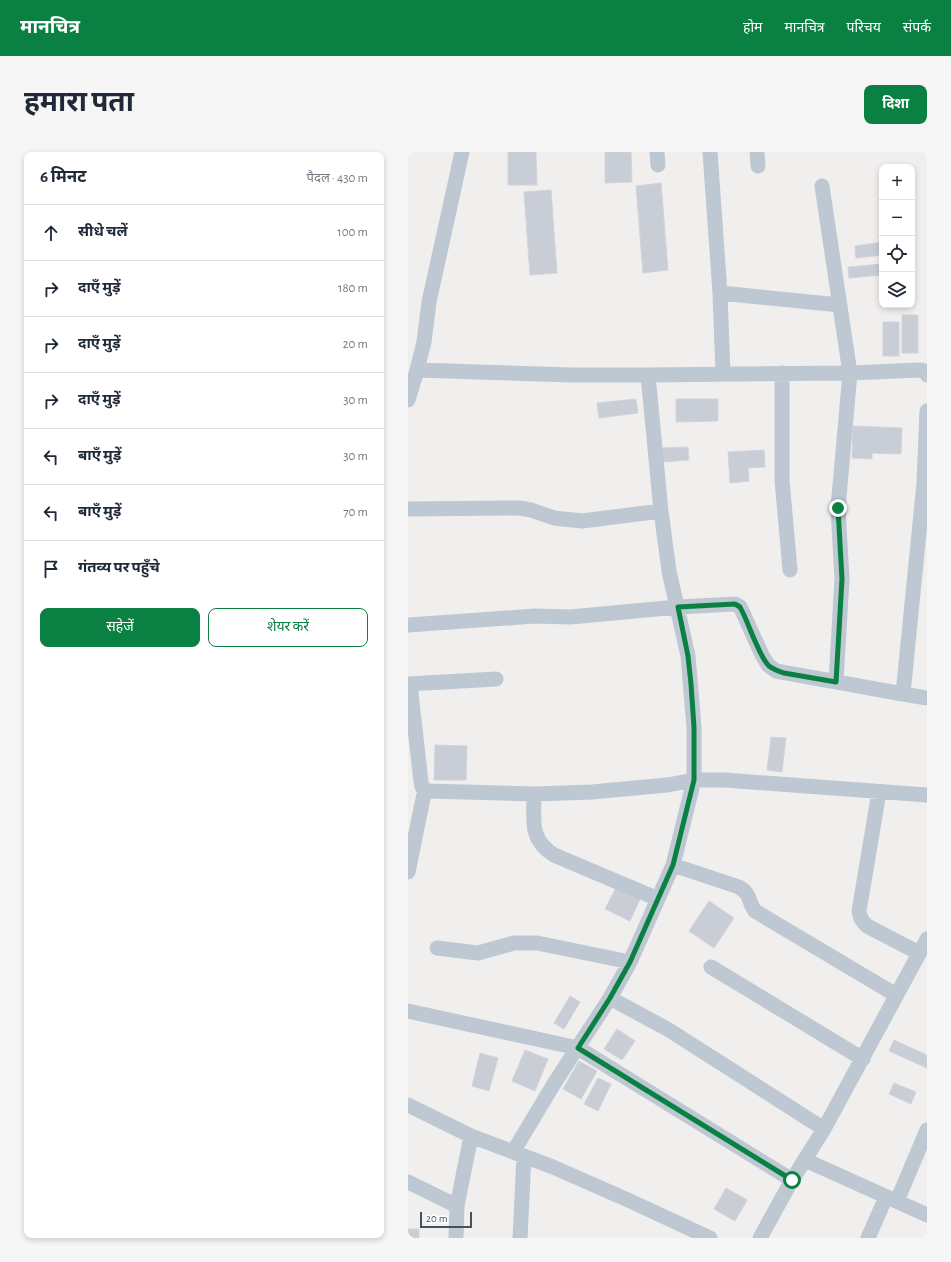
<!DOCTYPE html>
<html lang="hi">
<meta charset="utf-8">
<style>
body{margin:0;font-family:"Alegreya Sans","Noto Sans Devanagari",sans-serif;background:#f6f6f7;color:#1f2937}
.controls{position:absolute;right:12px;top:12px;display:grid;overflow:hidden;border-radius:8px;box-shadow:0 2px 6px #0003}
.controls button{width:36px;height:36px;display:grid;place-items:center;padding:0;border:0;border-bottom:1px solid #e0e1e3;background:#fff;color:#1f2937;font:20px sans-serif}
.scale{position:absolute;left:12px;bottom:10px;width:52px;box-sizing:border-box;padding-left:4px;border:2px solid #44515e;border-top:0;font-size:11px;line-height:14px;white-space:nowrap;color:#44515e;-webkit-text-stroke:3px #fff;paint-order:stroke}
.stop{position:absolute;width:12px;height:12px;margin:-9px;border:3px solid #0b8043;border-radius:50%;background:#fff}
.stop.end{background:#0b8043;border-color:#fff;box-shadow:0 1px 4px #0008}
.list{margin:0;padding:0;list-style:none}
h2{display:flex;justify-content:space-between;align-items:center;height:52px;margin:0;padding:0 16px;font-size:17px}
h2 small{font-size:13px;font-weight:400;color:#747a83}
.list li{display:grid;grid-template-columns:26px 1fr auto;gap:12px;align-items:center;box-sizing:border-box;height:56px;padding:0 16px;border-top:1px solid #e0e1e3}
.list b{display:block;font-size:15px;white-space:nowrap}
.list em{font-size:13px;font-style:normal;color:#747a83}
.actions{display:flex;gap:8px;padding:12px 16px}
.actions a{flex:1;padding:9px 0;border:1px solid #0b8043;border-radius:8px;text-align:center;font-size:14px;color:#0b8043}
.actions .main{background:#0b8043;color:#fff}
.icon{flex:none;width:22px;height:22px;fill:none;stroke:currentColor;stroke-width:2;stroke-linecap:round;stroke-linejoin:round}
.map{position:relative;flex:none;width:519px;height:1086px;overflow:hidden;border-radius:8px}
header{display:flex;align-items:center;gap:24px;box-sizing:border-box;height:56px;padding:0 20px;background:#0b8043;color:#fff}
header strong{font-size:19px}
nav{display:flex;gap:22px;margin-inline-start:auto;font-size:14px}
.intro{display:flex;align-items:center;justify-content:space-between;box-sizing:border-box;height:96px;padding:0 24px}
h1{margin:0;font-size:28px}
.button{padding:10px 18px;border-radius:8px;background:#0b8043;color:#fff;font-size:14px;font-weight:700}
main{display:flex;gap:24px;padding:0 24px}
aside{flex:1;background:#fff;border-radius:8px;box-shadow:0 2px 6px #0003}
.map>svg:first-child{display:block}
</style>
<header>
<strong>मानचित्र</strong>
<nav><a>होम</a><a>मानचित्र</a><a>परिचय</a><a>संपर्क</a></nav>
</header>
<div class="intro"><h1>हमारा पता</h1><a class="button">दिशा</a></div>
<main>
<aside>
<h2>6 मिनट<small>पैदल · 430 m</small></h2>
<ul class="list">
<li><svg class="icon" aria-label="ahead" viewBox="0 0 24 24"><path d="M12 20V5M6 11l6-6 6 6"/></svg><div><b>सीधे चलें</b></div><em>100 m</em></li>
<li><svg class="icon" aria-label="right" viewBox="0 0 24 24"><path d="M7 20v-9h11M14 6l5 5-5 5"/></svg><div><b>दाएँ मुड़ें</b></div><em>180 m</em></li>
<li><svg class="icon" aria-label="right" viewBox="0 0 24 24"><path d="M7 20v-9h11M14 6l5 5-5 5"/></svg><div><b>दाएँ मुड़ें</b></div><em>20 m</em></li>
<li><svg class="icon" aria-label="right" viewBox="0 0 24 24"><path d="M7 20v-9h11M14 6l5 5-5 5"/></svg><div><b>दाएँ मुड़ें</b></div><em>30 m</em></li>
<li><svg class="icon" aria-label="left" viewBox="0 0 24 24"><path d="M17 20v-9H6M10 6l-5 5 5 5"/></svg><div><b>बाएँ मुड़ें</b></div><em>30 m</em></li>
<li><svg class="icon" aria-label="left" viewBox="0 0 24 24"><path d="M17 20v-9H6M10 6l-5 5 5 5"/></svg><div><b>बाएँ मुड़ें</b></div><em>70 m</em></li>
<li><svg class="icon" aria-label="arrive" viewBox="0 0 24 24"><path d="M6 21V4h12l-3 4 3 4H6"/></svg><div><b>गंतव्य पर पहुँचे</b></div></li>
</ul>
<div class="actions"><a class="main">सहेजें</a><a>शेयर करें</a></div>
</aside>
<div class="map">
<svg width="519" height="1086" viewBox="0 0 519 1086">
<rect width="100%" height="100%" fill="#f1eeee"/>
<path fill="#c9cdd5" stroke="#d1d4db" d="M100,0H128L129,33H100Z
M197,0H223L224,30L197,31Z
M253,31L260,118L235,121L228,34Z
M143,38L149,121L122,123L116,40Z
M474,90V103L448,106L447,94Z
M474,112V123L441,126L440,115Z
M494,163H510V201H494Z
M475,170H491V204H475Z
M228,247L230,261L191,266L189,251Z
M268,247H310V269L268,270Z
M445,274L494,276L493,302L464,301V307L444,306Z
M280,295L281,308L255,310L254,296Z
M356,298L357,315L340,316L341,329L322,331L320,300Z
M363,585L378,586L374,620L359,618Z
M27,593L59,594L58,628H26Z
M209,734L233,745L222,769L197,757Z
M301,749L326,766L306,796L281,779Z
M162,844L172,850L156,877L146,871Z
M209,877L227,889L214,908L196,897Z
M486,888L519,903V916L481,899Z
M117,898L140,907L127,939L104,929Z
M72,901L90,906L81,939L64,934Z
M171,909L189,919L173,947L155,937Z
M190,926L203,932L190,959L176,952Z
M486,931L508,940L503,952L481,942Z
M318,1036L339,1048L327,1069L306,1057Z
M0,1077H11V1086H0Z"/>
<g fill="none" stroke-linecap="round" stroke-linejoin="round">
<path stroke="#bdc8d2" stroke-width="15" d="M249,0L250,13
M302,0L312,141L432,153
M349,0L350,14
M414,34L442,221L430,356L434,427L428,530
M312,141L315,221
M9,218L163,223H240
M374,221V328L382,418
M0,248L9,218L16,190L21,150L54,0
M519,259L516,331L495,542L519,546
M0,357L111,356L123,358L146,366L174,369L253,359
M0,473L127,464L162,465L270,455L327,452L332,455L335,461L354,503L360,513L368,519L495,542
M0,532L88,527
M2,532L13,630L14,635L20,639L126,642L184,640L259,633L286,628H317L519,643
M471,640L451,759C452,766 454,769 459,774L511,801
M126,642C126,669 121,687 146,703L250,747
M265,713L331,735C344,743 339,748 347,759L488,843
M0,720L17,637
M29,796L70,801L106,791H129L222,810
M303,815L455,907
M202,846L261,878L416,977
M0,859L170,896L384,1028
M0,953L63,984L145,1015L220,1048L302,1086
M105,1000L147,930L202,846L222,810L265,713L286,628V575L280,504L261,419L253,359L240,223L442,221L512,218L517,219L519,223
M397,1008L519,1063
M0,1030L49,1054
M489,1049L519,978
M48,1086L49,1054L63,984
M112,1086L116,1004
M352,1086L384,1028L416,977L519,787
M460,1086L478,1045"/>
</g>
<g fill="none" stroke-linecap="round" stroke-linejoin="round">
<path stroke="#0b8043" stroke-width="5" d="M384,1028L170,896L202,846L222,810L265,713L286,628V575L283,532L280,504L270,455L327,452L332,455L335,461C341,473 352,506 361,514C366,518 370,519 376,521L428,530L434,427L430,356"/>
</g>
</svg>
<div class="controls">
<button>+</button>
<button>−</button>
<button><svg class="icon" aria-label="locate" viewBox="0 0 24 24"><circle cx="12" cy="12" r="6"/><path d="M12 2v4M12 18v4M2 12h4M18 12h4"/></svg></button>
<button><svg class="icon" aria-label="layers" viewBox="0 0 24 24"><path d="M12 4l9 5-9 5-9-5zM3 14l9 5 9-5"/></svg></button>
</div>
<div class="scale">20 m</div>
<div class="stop" style="left:384px;top:1028px"></div>
<div class="stop end" style="left:430px;top:356px"></div>
</div>
</main>
